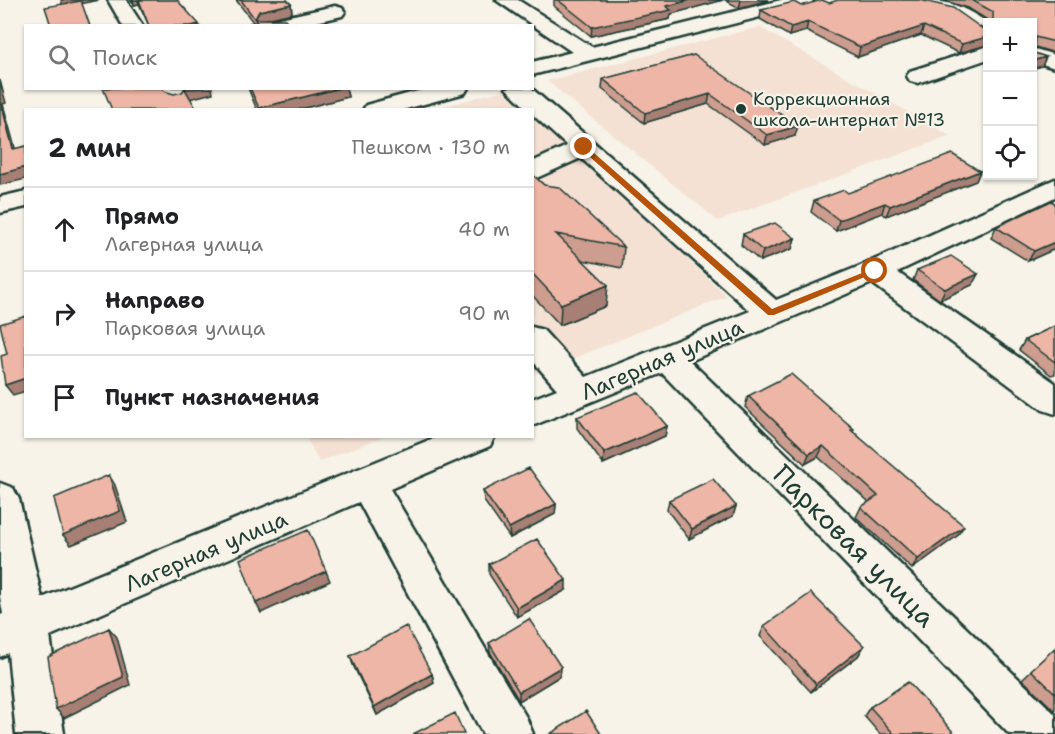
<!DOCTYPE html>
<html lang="ru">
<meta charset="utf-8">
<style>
body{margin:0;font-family:"Shantell Sans",sans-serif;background:#f2f2f2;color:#202124}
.controls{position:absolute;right:18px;top:18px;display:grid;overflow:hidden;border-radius:0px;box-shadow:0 2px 4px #0004}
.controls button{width:54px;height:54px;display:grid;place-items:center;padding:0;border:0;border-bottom:2px solid #e0e0e0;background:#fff;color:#202124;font:30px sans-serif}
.stop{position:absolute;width:18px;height:18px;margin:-14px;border:4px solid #b45309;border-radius:50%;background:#fff}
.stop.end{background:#b45309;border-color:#fff;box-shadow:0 2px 6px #0008}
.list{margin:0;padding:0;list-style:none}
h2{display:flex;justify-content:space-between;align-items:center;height:78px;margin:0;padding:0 24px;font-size:26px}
h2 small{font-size:20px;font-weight:400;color:#757577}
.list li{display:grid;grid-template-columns:39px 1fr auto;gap:18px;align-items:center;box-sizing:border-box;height:84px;padding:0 24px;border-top:2px solid #e0e0e0}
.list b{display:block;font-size:22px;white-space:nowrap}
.list p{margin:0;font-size:20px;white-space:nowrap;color:#757577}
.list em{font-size:20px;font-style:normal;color:#757577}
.icon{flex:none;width:33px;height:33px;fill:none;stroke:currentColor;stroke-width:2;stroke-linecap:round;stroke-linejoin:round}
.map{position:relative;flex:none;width:1055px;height:734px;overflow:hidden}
.search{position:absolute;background:#fff;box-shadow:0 2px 4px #0004;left:24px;top:24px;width:510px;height:66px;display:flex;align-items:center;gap:15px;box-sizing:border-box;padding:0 21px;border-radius:0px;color:#757577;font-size:22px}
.panel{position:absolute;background:#fff;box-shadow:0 2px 4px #0004;left:24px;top:108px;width:510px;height:330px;border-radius:0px}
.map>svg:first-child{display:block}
</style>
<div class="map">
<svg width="1055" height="734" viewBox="0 0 1055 734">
<rect width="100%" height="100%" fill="#f7f3e8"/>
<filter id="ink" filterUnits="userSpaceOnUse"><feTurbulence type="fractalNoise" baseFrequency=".0167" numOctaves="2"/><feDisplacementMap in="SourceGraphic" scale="12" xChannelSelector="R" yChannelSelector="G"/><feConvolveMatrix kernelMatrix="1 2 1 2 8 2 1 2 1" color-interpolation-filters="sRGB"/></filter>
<g filter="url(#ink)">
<path fill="#f4e1d4" d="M759,27L950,136L718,221L547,81Z
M507,89L528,109L431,110Z
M532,114L574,152L727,296L533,375Z
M306,437H382L319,462Z"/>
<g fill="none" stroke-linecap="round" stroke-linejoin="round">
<defs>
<path id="minor" d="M108,0H126L143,26H123Z
M496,0H518L592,47L781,0H813L811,4L532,75V62L572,52Z
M905,0C942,0 956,1 988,23V38L981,36L951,15L907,4Z
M335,6L342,8L345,12L342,16L299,26H259L262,22Z
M988,46V59L918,83L910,81L907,76L910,71Z
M1032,48L1055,55V68L1032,61Z
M162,88H184L188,95L185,100L177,102L169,100Z
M429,88H468L465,93L402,110H363L366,105Z
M506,88H531L776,300L865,264L1055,179V197L897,272L1055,383V414L1043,410L872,283L690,361L1055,714V734H1009L662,373L532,426V399L557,389L532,360V327L543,330L586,377L750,311L581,158L532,180V162L567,146L532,114V110H528Z
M26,191V207L0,213V197Z
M439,436H495L490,446L390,489L526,717L533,734H483L359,502L50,636L64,734H16L8,653L0,657V615L3,614L0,597V483L13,488L19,499L42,598Z"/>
</defs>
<use href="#minor" stroke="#1f3d34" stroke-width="5"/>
<use href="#minor" fill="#f7f3e8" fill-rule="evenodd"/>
</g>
<path fill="#cd9d8f" stroke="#1f3d34" stroke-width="1.5" d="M130,0H177L200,26H149L139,4L134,5Z
M236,0H287L291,4L292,13L266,19L291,26H250L249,23L253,22Z
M554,0H723L671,14L670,19L591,36L554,6Z
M725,0H769L739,8Z
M942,0H1055V53L1035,47L1034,53L1046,57L1042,66L1032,69V22H989V21L968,8Z
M829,3L983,29L959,53L921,35L858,57L806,31L789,36L760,19L761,10Z
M694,55L795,136L765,145L708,104L644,123L602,89L603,79Z
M248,88H346L348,97L297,110H257Z
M980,171L976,181L886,216L882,213L836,231L811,212L814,201L848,193Z
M532,174L544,185L624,247L622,268L583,260L606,306L560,325L532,295Z
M1055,203V249L1028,261L991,238L996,227Z
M743,234L795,238L792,249L760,261L741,245Z
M917,270L978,274L972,285L940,300L913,280Z
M1055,326V374L1051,375L1019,350L1025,340Z
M748,396L853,431L957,536L912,569L856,517L861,507L869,502L818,457L805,464L745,407Z
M577,417L667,426L665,436L603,464L577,428Z
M483,491L556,504L555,514L510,538L484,501Z
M669,500L736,506L733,516L689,539L667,510Z
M489,564L566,590L517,617L489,574Z
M764,626L864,646L858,656L811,692L760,636Z
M489,643L561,667L560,676L519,701L490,652Z
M1055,648V711L1022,679Z
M350,656L432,674L434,683L377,715L353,665Z
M870,707L955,734H880L864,716Z"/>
<path fill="#a77f74" stroke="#1f3d34" stroke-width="1.5" d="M61,0H100L63,7Z
M133,0H138L139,4L134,5Z
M690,0H723L671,14L670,19L591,36L592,27Z
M741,0H769L739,8Z
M291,4L292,13L262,20L257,22L255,19L259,11Z
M808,22L806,31L789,36L791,27Z
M924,26L921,35L858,57L860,47Z
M987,37V45L959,53L962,44Z
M1046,57L1042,66L1032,69V61Z
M0,80L6,103L3,104L18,159L13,149L0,99Z
M212,88L213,93L189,99L185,89Z
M340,88H346L348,97L297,110H259V108Z
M710,94L708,104L644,123L645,113Z
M798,126L795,136L765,145L767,135Z
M26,167V179L0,185V174Z
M980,171L976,181L886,216L890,206Z
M885,203L882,213L836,231L839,220Z
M795,238L792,249L760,261L763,251Z
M1055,242V249L1028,261L1034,251Z
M978,274L972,285L940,300L945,289Z
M608,285L606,306L560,325L561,304Z
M26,378V391L13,395L5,385Z
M667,426L665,436L603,464L604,453Z
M823,446L818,457L805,464L809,454Z
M109,475L115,485L127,522L71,545L63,535Z
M556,504L555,514L510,538L509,528Z
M736,506L733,516L689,539L692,529Z
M964,526L957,536L912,569L918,559Z
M326,571L330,581L261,613L256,603Z
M566,580V590L517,617V608Z
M109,628L117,637L130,685L64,718L56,709Z
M864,646L858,656L811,692L816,684Z
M561,667L560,676L519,701V692Z
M432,674L434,683L377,715L374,707Z"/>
<path fill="#eeb6a6" stroke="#1f3d34" stroke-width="1.5" d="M139,0H177L199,24L191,26H149Z
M241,0H287L291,4L259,11L255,19H285L291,26H251L249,23L257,22Z
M558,0H690L666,6L671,10L592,27Z
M822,0L829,3L838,0H920L953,8L983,29H987V37L962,44L924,26L860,47L808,22L791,27L761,10L794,2L801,6Z
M972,0H1055V42L1035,37L1034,53L1046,57L1032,61V22H993V12Z
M81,1L90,26H51L45,7Z
M694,55L798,126L767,135L710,94L645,113L603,79Z
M103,88H162L164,91L174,94L182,92L185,88H187L185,89L197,110H112Z
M250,88H340L259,108Z
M0,99L13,149L26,146V167L0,174Z
M952,154L980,171L890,206L885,203L839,220L814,201L844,190L848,193Z
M532,174L544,185L559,187L624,247L556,234L608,285L561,304L532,273Z
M1051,201L1055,203V242L1034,251L996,227Z
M775,223L795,238L763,251L743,234Z
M951,256L978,274L945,289L917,270Z
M26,316V378L5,385L1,356L7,354L0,324Z
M1055,326V362L1025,340Z
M791,374L854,429L851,430L964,526L918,559L861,507L878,496L823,446L809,454L748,396Z
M638,392L667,426L604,453L577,417Z
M529,468L556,504L509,528L483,491Z
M109,475L120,511L63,535L54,498Z
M713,479L736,506L692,529L669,500Z
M308,530L326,571L256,603L240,559Z
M537,539L566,580L517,608L489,564Z
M811,593L864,646L816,684L764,626Z
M529,619L561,667L519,692L489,643Z
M406,626L432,674L374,707L350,656Z
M109,628L123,677L56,709L48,657Z
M1055,648V693L1031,670Z
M908,682L955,734H894L870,707Z
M586,711L601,734H550Z
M455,713L464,734H413Z"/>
</g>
<path fill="#b45309" d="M581,146H586L772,309L872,269L879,271L774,315H768L581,149Z"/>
<circle fill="#1f3d34" stroke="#f7f3e8" stroke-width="2" cx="741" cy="109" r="6"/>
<g text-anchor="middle" stroke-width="4.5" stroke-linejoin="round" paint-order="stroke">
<g font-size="18" fill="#1f3d34" stroke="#f7f3e8" text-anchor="start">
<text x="753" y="105">Коррекционная<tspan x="753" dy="21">школа-интернат №13</tspan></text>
</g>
<g font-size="22" fill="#1f3d34" stroke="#f7f3e8">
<text transform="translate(662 359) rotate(-23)" y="8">Лагерная улица</text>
<text transform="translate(206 551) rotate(-23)" y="8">Лагерная улица</text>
</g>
<g font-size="27" fill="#1f3d34" stroke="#f7f3e8">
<text transform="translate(854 546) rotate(45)" y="9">Парковая улица</text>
</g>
</g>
</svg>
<div class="controls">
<button>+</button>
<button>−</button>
<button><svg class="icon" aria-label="locate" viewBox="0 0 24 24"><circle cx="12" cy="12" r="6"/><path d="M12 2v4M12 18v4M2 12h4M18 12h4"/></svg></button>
</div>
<div class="stop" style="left:875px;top:271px"></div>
<div class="stop end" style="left:584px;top:147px"></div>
<div class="search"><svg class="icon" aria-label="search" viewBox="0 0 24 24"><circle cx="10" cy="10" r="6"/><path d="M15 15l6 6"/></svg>Поиск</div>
<section class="panel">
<h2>2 мин<small>Пешком · 130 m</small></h2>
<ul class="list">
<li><svg class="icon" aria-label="ahead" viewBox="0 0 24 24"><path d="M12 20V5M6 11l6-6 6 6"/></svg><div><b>Прямо</b><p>Лагерная улица</p></div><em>40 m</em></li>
<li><svg class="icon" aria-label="right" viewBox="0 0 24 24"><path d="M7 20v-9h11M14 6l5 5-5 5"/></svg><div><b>Направо</b><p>Парковая улица</p></div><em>90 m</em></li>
<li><svg class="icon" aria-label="arrive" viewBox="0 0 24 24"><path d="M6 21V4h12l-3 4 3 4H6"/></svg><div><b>Пункт назначения</b></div></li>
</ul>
</section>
</div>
